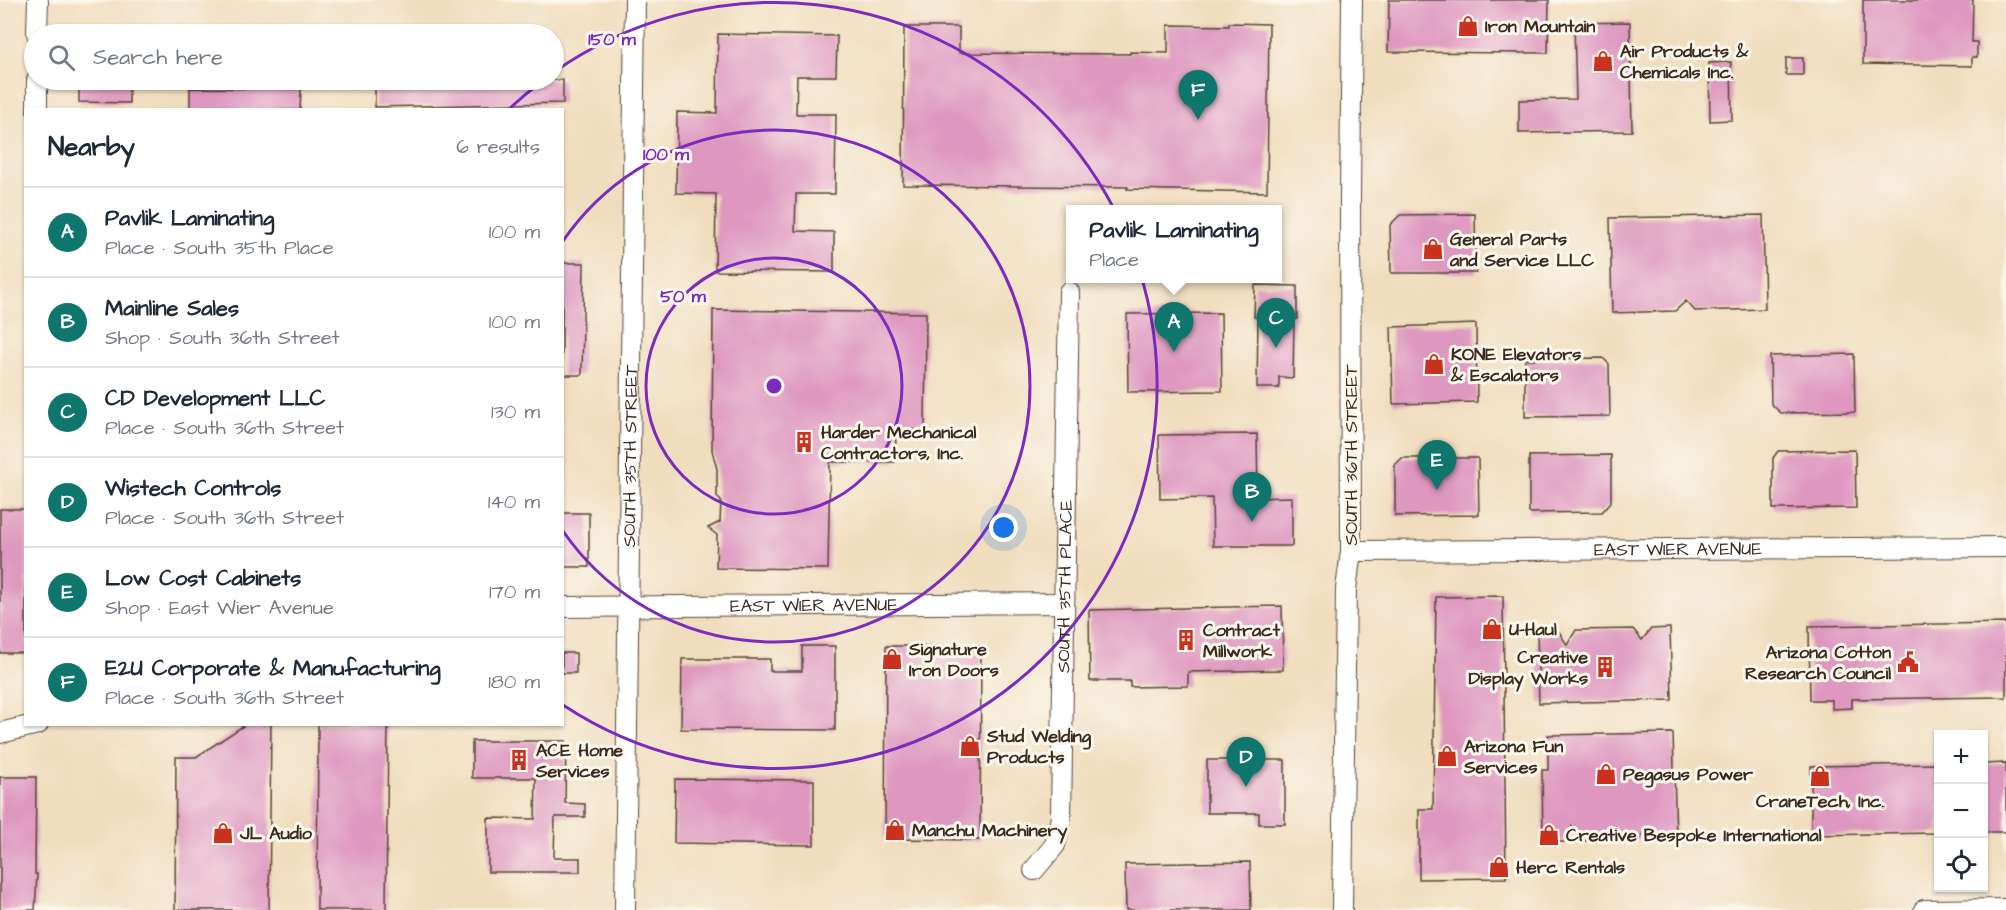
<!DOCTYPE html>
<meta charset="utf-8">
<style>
body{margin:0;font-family:"Architects Daughter",sans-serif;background:#f6f6f7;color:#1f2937}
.controls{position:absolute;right:18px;bottom:18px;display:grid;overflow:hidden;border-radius:0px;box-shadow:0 2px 4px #0004}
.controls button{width:54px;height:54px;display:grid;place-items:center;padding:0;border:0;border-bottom:2px solid #e0e1e3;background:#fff;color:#1f2937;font:30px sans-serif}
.you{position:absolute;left:1004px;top:528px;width:21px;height:21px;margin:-15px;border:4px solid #fff;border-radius:50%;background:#1a73e8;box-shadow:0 0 0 9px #1a73e833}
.badge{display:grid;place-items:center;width:39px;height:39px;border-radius:50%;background:#0f766e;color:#fff;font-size:20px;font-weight:700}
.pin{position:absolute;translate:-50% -50px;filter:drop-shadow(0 2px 3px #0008)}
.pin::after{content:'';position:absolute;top:32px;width:21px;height:18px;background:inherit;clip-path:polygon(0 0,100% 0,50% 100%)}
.popup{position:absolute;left:1066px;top:205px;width:216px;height:78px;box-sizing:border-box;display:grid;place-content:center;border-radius:0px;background:#fff;filter:drop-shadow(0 2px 4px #0005);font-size:20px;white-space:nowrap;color:#747a83}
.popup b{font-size:22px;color:#1f2937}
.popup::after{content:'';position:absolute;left:50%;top:100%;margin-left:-12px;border:12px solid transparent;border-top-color:#fff}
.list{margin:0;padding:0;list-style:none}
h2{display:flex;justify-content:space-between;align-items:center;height:78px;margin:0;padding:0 24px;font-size:26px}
h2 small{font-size:20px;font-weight:400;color:#747a83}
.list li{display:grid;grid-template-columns:39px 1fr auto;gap:18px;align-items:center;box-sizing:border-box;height:90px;padding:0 24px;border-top:2px solid #e0e1e3}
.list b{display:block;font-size:22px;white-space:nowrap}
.list p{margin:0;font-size:20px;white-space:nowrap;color:#747a83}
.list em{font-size:20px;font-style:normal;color:#747a83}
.icon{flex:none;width:33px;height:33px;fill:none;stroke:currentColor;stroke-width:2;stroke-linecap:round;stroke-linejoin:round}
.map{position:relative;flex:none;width:2006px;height:910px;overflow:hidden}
.search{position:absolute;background:#fff;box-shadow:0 2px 4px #0004;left:24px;top:24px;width:540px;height:66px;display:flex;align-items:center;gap:15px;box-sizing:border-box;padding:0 21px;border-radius:33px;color:#747a83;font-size:22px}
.panel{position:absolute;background:#fff;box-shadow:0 2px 4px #0004;left:24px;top:108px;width:540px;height:618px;border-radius:0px}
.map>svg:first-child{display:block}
</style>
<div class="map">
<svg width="2006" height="910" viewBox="0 0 2006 910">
<rect width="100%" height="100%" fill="#fbf7ec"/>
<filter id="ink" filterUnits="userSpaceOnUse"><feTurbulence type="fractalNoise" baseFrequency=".0167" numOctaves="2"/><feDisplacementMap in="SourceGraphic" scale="12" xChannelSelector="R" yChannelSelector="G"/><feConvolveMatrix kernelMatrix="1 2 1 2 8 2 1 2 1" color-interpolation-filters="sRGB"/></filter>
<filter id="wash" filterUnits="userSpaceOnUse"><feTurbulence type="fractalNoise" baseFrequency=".008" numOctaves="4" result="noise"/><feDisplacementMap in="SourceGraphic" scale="24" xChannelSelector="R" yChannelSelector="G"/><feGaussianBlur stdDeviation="1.35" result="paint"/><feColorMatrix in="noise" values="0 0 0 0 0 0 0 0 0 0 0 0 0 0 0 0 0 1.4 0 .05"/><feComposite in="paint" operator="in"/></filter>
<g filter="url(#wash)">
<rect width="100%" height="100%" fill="#f0ddbe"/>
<g id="blocks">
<path fill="#de97bf" d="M1389,0H1549L1548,53L1388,52Z
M1863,0H1973L1972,42H1977V57H1972V66L1863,64Z
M1630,22L1632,131L1519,133V100L1576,99L1574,23Z
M1229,23L1269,24L1267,192L1127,189L1128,187L903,185L904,27H959V53L1130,54V52L1168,53V25L1229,26Z
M718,34L837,36L836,76H797L796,114H836L835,194H796L795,231L834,232V272L715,271L716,194L676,193L677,112L717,113Z
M1786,58H1803V75H1786Z
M1731,62L1732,120L1710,121L1709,63Z
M79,80H129V103L79,102Z
M375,80H563V103L375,107Z
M190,88L301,89L300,110H190Z
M1475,214L1476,273H1391L1390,225L1400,215Z
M1763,215L1765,309L1695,311L1686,301L1675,311L1612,313L1610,218Z
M562,263H584L582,375H562Z
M1255,285L1297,286V319H1294L1293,378L1279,377V388H1257L1258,317H1254Z
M713,310L926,313L925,430L896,429L895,462H830L828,569L716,568L717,535L708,528L720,522L721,501L717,497V469L712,450Z
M1221,313L1222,391L1128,392L1127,314Z
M1476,324L1477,402L1393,404L1391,327Z
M1854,354L1855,412L1781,413L1771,404L1770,356Z
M1603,358L1609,364L1610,416L1525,417V359Z
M1257,434L1258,498L1292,497V546H1213L1212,498L1160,499L1159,435Z
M1855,450L1856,508L1773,509V458L1778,451Z
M1611,455V502L1602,512L1529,513V456Z
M1402,458H1478L1479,515L1395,516V465Z
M0,509H26V653H0Z
M562,513H589V567H562Z
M1503,596L1506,878L1419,879V809H1433L1436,597Z
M1282,606L1283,670L1188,672V686L1130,687V681H1090L1089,610Z
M2006,623V697L1852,699V708L1832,709V700H1810L1809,626Z
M1670,628L1672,700L1539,703L1537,631L1558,630L1567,645L1576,630L1633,629L1642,640L1651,629Z
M802,646H835V730L681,729L682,659H770V671H802Z
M886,646H981L980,840L885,839Z
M562,653H576V673H562Z
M246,724H271L269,910H175L176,757H196Z
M318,724H388L386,910H317Z
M1673,733L1676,839L1657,840L1648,828L1639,840L1582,841L1572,826L1564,842H1543L1542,770H1548V735Z
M472,741H566L565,803L585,804V817H555L554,858H580V872H488V818L535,819L536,778H472Z
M1207,760H1285V824H1259V813H1207Z
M2006,763V832H1983V764Z
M1938,764V833L1811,835V766Z
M0,777H36L35,874H37L35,910H0Z
M675,779L814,780V845L674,843Z
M1250,862L1251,910H1126L1125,864Z"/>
</g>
</g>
<g filter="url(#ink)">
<use href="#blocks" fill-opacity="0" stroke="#564536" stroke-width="1.5"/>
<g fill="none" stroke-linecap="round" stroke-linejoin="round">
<defs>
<g id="street">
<path d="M37,34L38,0"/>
<path d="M37,110V80"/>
<path id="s1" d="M1351,551L2006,547"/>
<path id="s2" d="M562,607L1064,603"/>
<path d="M0,733L38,724"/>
<path id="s3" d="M1034,870L1055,845L1061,817L1069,292"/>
<path id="s4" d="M625,910L635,0"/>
<path d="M1342,910L1346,589L1351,551L1350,198L1352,0"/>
<path d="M1924,910L2006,909"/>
</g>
</defs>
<use href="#street" stroke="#564536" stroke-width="22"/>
<use href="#street" stroke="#fff" stroke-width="20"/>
</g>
</g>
<g fill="none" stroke="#7b2cbf" stroke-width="3">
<circle cx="774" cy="386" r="128"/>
<path d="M563 241A256 256 0 1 1 563 531"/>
<path d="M510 108A383 383 0 0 1 544 80M554 72A383 383 0 1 1 563 705"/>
</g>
<defs>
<symbol id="shop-bare" viewBox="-9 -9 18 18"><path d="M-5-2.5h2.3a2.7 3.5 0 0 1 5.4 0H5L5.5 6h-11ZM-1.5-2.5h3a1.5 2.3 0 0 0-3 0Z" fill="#c8321e" stroke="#fbf7ec" stroke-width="2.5" paint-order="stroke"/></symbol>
<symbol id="building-bare" viewBox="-9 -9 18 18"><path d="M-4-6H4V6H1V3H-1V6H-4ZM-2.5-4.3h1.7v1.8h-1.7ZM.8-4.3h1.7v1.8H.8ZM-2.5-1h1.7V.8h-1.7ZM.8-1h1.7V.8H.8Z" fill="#c8321e" stroke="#fbf7ec" stroke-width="2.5" paint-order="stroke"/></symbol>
<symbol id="civic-bare" viewBox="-9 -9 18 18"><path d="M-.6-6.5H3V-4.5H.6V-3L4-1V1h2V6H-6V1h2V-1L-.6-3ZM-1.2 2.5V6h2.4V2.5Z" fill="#c8321e" stroke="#fbf7ec" stroke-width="2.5" paint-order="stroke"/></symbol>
</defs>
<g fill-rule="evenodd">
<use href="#shop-bare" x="1453" y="11" width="30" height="30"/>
<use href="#shop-bare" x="1588" y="46" width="30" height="30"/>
<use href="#shop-bare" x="1418" y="234" width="30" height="30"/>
<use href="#shop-bare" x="1419" y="349" width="30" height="30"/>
<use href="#building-bare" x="789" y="427" width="30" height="30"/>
<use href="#shop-bare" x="1477" y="614" width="30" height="30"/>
<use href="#building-bare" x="1171" y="625" width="30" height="30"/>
<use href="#shop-bare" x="877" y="644" width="30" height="30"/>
<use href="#civic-bare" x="1893" y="647" width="30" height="30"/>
<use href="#building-bare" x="1590" y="652" width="30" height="30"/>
<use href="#shop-bare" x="955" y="731" width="30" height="30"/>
<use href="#shop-bare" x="1432" y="741" width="30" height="30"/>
<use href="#building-bare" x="504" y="745" width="30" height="30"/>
<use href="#shop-bare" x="1591" y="759" width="30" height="30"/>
<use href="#shop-bare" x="1805" y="761" width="30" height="30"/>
<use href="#shop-bare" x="880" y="815" width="30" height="30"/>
<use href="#shop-bare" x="208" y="818" width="30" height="30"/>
<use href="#shop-bare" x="1534" y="820" width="30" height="30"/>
<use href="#shop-bare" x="1484" y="852" width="30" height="30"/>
</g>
<g text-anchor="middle" stroke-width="6" stroke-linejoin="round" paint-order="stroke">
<g font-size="18" font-weight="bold" fill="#3b2a1e" stroke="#fbf7ec" text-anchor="start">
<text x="1485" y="32">Iron Mountain</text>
<text x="1620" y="57">Air Products &amp;<tspan x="1620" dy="21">Chemicals Inc.</tspan></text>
<text x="1450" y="245">General Parts<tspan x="1450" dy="21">and Service LLC</tspan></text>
<text x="1451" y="360">KONE Elevators<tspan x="1451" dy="21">&amp; Escalators</tspan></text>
<text x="821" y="438">Harder Mechanical<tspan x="821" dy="21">Contractors, Inc.</tspan></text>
<text x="1509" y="635">U-Haul</text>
<text x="1203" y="636">Contract<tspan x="1203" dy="21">Millwork</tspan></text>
<text x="909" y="655">Signature<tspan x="909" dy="21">Iron Doors</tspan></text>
<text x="1891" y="658" text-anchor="end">Arizona Cotton<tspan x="1891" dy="21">Research Council</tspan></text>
<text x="1588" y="663" text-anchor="end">Creative<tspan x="1588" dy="21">Display Works</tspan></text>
<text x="987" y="742">Stud Welding<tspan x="987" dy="21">Products</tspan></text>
<text x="1464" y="752">Arizona Fun<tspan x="1464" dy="21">Services</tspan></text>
<text x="536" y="756">ACE Home<tspan x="536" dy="21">Services</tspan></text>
<text x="1623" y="780">Pegasus Power</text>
<text x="1820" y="807" text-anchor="middle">CraneTech, Inc.</text>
<text x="912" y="836">Manchu Machinery</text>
<text x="240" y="839">JL Audio</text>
<text x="1566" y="841">Creative Bespoke International</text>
<text x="1516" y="873">Herc Rentals</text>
</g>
<g font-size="18" fill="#3b2a1e" stroke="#fbf7ec">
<text dy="6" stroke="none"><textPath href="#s4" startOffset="454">SOUTH 35TH STREET</textPath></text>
<text transform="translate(1351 455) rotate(-90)" y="6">SOUTH 36TH STREET</text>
<text dy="6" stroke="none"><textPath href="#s1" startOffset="327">EAST WIER AVENUE</textPath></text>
<text dy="6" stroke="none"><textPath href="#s3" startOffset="292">SOUTH 35TH PLACE</textPath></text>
<text dy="6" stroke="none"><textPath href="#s2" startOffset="252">EAST WIER AVENUE</textPath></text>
</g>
</g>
<circle cx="774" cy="386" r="9" fill="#7b2cbf" stroke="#fbf7ec" stroke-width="3"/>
<g font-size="18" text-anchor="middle" font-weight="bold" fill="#7b2cbf" stroke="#fbf7ec" stroke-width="6" stroke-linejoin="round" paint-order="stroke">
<text x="612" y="45">150 m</text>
<text x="666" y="160">100 m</text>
<text x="683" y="302">50 m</text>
</g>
</svg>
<div class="controls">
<button>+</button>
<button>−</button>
<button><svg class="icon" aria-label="locate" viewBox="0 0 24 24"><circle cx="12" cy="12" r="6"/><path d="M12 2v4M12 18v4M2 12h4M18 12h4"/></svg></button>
</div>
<div class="you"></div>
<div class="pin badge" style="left:1174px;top:352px">A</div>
<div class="popup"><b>Pavlik Laminating</b>Place</div>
<div class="pin badge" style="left:1252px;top:522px">B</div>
<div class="pin badge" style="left:1276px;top:348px">C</div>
<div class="pin badge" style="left:1246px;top:787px">D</div>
<div class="pin badge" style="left:1437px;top:490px">E</div>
<div class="pin badge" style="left:1198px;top:120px">F</div>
<div class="search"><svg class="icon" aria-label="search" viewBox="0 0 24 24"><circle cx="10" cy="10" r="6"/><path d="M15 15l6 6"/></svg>Search here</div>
<section class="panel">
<h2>Nearby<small>6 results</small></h2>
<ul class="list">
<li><span class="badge">A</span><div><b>Pavlik Laminating</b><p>Place · South 35th Place</p></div><em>100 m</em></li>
<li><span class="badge">B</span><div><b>Mainline Sales</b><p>Shop · South 36th Street</p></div><em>100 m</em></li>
<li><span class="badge">C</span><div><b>CD Development LLC</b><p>Place · South 36th Street</p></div><em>130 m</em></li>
<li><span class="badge">D</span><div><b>Wistech Controls</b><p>Place · South 36th Street</p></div><em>140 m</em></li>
<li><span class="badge">E</span><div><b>Low Cost Cabinets</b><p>Shop · East Wier Avenue</p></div><em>170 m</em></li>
<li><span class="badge">F</span><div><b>E2U Corporate &amp; Manufacturing</b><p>Place · South 36th Street</p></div><em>180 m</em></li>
</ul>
</section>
</div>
